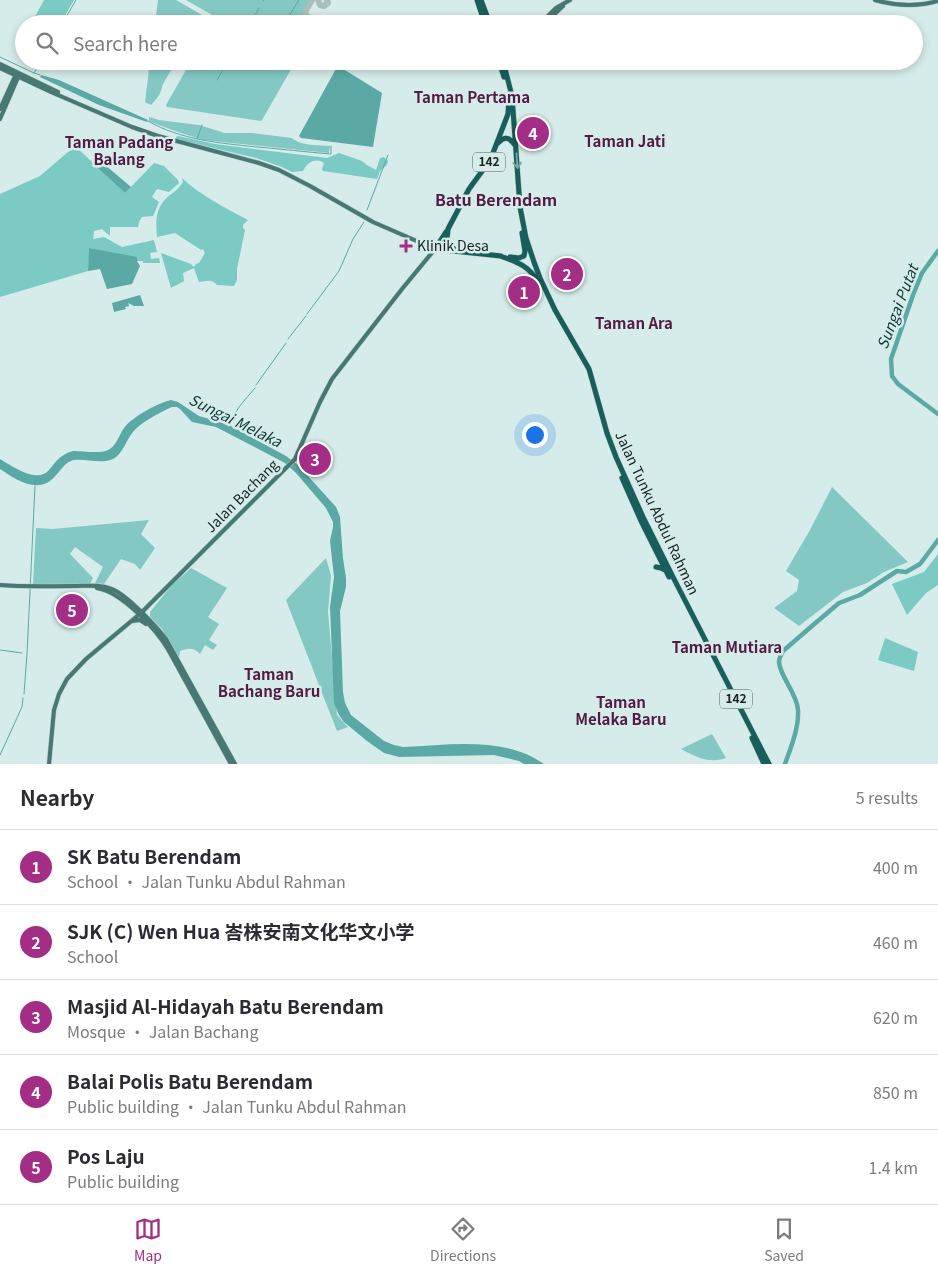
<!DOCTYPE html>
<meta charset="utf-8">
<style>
body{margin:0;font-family:Georgia,"Noto Sans SC",serif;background:#f2f2f3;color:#2b2b33}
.you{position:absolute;left:534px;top:434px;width:18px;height:18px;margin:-12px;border:4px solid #fff;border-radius:50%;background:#1a73e8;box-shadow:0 0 0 8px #1a73e833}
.badge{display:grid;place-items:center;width:32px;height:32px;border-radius:50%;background:#a42d85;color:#fff;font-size:16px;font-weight:700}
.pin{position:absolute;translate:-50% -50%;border:2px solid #fff;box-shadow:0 1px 5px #0006}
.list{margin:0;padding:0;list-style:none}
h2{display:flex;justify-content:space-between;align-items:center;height:65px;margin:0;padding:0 20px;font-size:21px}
h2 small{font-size:16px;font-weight:400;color:#7c7c81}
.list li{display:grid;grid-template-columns:32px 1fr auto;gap:15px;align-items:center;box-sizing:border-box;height:75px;padding:0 20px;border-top:1px solid #e1e1e2}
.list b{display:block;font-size:19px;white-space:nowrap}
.list p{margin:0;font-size:16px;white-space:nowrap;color:#7c7c81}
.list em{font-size:16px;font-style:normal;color:#7c7c81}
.icon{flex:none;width:28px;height:28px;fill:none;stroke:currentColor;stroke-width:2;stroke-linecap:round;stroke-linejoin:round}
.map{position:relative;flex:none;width:938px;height:764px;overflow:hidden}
.search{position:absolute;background:#fff;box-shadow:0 2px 8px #0003;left:15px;right:15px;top:15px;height:55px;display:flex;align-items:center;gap:12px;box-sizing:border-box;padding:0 18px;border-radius:28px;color:#7c7c81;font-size:19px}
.sheet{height:440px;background:#fff}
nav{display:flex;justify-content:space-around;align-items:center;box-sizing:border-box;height:70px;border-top:1px solid #e1e1e2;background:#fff;font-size:14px;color:#7c7c81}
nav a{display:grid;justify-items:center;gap:2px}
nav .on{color:#a42d85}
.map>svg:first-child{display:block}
</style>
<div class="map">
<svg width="938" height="764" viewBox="0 0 938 764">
<rect width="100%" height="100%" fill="#d5ecea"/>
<path fill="#83c8c3" d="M158,0H176L202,15L198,24H155Z
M186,0H310L303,13V15L307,18L304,24H298L281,15L278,16L274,24H228Z
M150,61H176L162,86C162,93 155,101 151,105L145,102Z
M191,61H296L262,120L261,121L167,107L166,105Z
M149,117L159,120L199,125L225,133H252L292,138C300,146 319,145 330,146L329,153L203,140L175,131L151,122L149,121Z
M832,487L908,562L884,572L867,583L843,592L799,626L774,608L797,591L799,580L786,571L810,530Z
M149,520L141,534L155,548L140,570L135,564L121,559L104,584L95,583L103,567L75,547L70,554L93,578L90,584H33L36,528L53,529Z
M326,558L331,576L328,612L337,715L348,727L337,731L322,693L286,600Z
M191,568L227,588L208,617L219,624L209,640L217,645L213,650L205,645L200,654C194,647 188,648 180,651L179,658L162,629L150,617V612L171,586Z
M712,734L726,758C709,764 696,757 681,749Z"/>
<path fill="#7bcac4" d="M44,0H74L60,24H31Z
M178,136L215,144L327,158L339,153L362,161L367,165L376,170L380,158L384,157L388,161L387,165L380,171L377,179L323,171L322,169L324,163C315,157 307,163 303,171L292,172L282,167L256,158L176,139V137Z
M75,146L125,193L154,163L164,166L178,180L179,183L169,192L157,189L152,197L159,202L153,216L142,217L139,222L138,227H110V236L102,229L94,231L93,239L104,237L122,247L154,240L157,252L150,253L151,259L159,258L160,263H143V261H137L90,248L88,271L0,297V194L40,176Z
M182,178C201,196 226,208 248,220L243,225V228L245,230L237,269V280L234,286L217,285C212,279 207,281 199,282L194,268L183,273L184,281L171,288L161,253L191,264L194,267L196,264L199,263L205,253L203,249L201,250L175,233L157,237C156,226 155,212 163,202C169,194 178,191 183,182Z
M938,554V585L926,593L907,615L892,584L924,572Z
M885,638L918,652L914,671L878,660Z"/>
<path fill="#5aa9a4" d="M337,67H340L382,93L373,147L301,138L299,136Z
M41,75L59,80L148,120L147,122L99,105L40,77Z
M104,164L131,187L125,193L98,168Z
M89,248L137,257V261L140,266L132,284L107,289L100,269L88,271Z
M140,295L144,306H134L128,303L129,306L125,307L126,309L114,312L112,303Z
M171,400L178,402L199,416L227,424L286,456L298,465L336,507L340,517L343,558L346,578V587L340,611L343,692L345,703L351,715L384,741L394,745L403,747C450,745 504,736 544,764H524L519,761L494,755L399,757L384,753L367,741L344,722L339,715L334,703L330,607L334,577L330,541L333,527V522L326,508L296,473L285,463L216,427L192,422L180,409L177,407H172C161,412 141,422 133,432C126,440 123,454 113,459C100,465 81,457 71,461C65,463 61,470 57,474C40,496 18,481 0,469V459C12,466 37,484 49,470C57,461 59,455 73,451C82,451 100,454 108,450C116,447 119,435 124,428C132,417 158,403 171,400Z"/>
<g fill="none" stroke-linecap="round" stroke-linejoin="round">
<path stroke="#5aa9a4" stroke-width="1" d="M263,1L264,0
M289,16L299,0
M62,24L76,0
M250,24L259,8
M285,24L286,22
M0,57L34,73L41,61
M34,73L40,75
M217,80L228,61
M148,121C181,140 219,143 257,147C281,149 306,152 331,154V146
M197,139L202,125
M367,210L388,155
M307,314L339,271L353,239L364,222
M288,339L306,316
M256,385L286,343
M230,427C232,412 246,399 255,388
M0,650L22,653
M24,694L27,654L35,486
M0,755L22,707L23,698"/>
<path stroke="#5aa9a4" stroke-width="4.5" d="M938,251L922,273L913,295L891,359L892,376L898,384L938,414
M785,764C791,747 799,728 798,710C797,693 780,677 779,662C779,658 781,655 783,651L812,626L839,603L860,595L897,571L906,572L920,564L938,540"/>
<path stroke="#aabebc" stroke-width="6" d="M318,0L320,5L324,6L328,3L327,0
M311,18L306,15L305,12L312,0"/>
<defs>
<path id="secondary" d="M875,0C896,6 917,7 938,1
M540,24L556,8L570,0
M544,24L563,6
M0,64L58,92
M0,68L51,92L132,127L158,136L259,163L279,170L310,186L373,222L435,249L402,289L332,379L320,402L295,459L141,613L86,659L67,679L59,694L54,710L49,764
M0,109L16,74
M0,119L19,75
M0,585C24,587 49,586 74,586C86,586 100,584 112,589C127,595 156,626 166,639L235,764
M97,588C122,592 157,630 169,651L231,764
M132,621L140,620L146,624"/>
<path id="primary" d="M477,0L485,24
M481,0L490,24
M499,61L504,77
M503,61L512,96L520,207L526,238L534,262L540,278L555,310L589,369L607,433L616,457L643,517L674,579L769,764
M498,143C505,136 509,137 515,145
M446,232L435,249L501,256
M463,252L454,249L449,244L447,239L448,229L469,189L488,163L493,153L508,114L509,98
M500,256C518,262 529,266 539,283
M510,257L519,258L524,256L525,251L522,233
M622,478L642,523L669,577
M656,567L661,568L665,570
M752,738L764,764"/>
</defs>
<use href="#secondary" stroke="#b3c8c6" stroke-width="5"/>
<use href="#primary" stroke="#b3c8c6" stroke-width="6"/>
<use href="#secondary" stroke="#477874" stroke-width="4"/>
<use href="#primary" stroke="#185e5a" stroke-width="5"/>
</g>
<defs><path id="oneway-shaft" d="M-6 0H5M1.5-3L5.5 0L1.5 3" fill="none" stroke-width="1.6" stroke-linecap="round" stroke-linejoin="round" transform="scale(1.25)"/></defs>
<use stroke="#76a5a2" href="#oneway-shaft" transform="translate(517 161) rotate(86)"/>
<path fill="#a42d85" stroke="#d5ecea" stroke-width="2" d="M403.5 238.5h5v5h5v5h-5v5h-5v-5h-5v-5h5z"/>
<g text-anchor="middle" stroke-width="5" stroke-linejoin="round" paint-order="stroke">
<g fill="#d5ecea" stroke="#525f5e" stroke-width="1">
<rect x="473" y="152.5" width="32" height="19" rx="4"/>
<rect x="720" y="689.5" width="32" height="19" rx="4"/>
</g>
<g font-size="12" font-weight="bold" fill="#1a2322">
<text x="489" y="166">142</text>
<text x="736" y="703">142</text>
</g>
<g font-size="14" fill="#1a2322" stroke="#d5ecea" text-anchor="start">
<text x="417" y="251">Klinik Desa</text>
</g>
<g font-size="14" fill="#1a2322" stroke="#d5ecea">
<text transform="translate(242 496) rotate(-45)" y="5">Jalan Bachang</text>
<text transform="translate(657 513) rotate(65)" y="5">Jalan Tunku Abdul Rahman</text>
</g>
<g font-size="15" font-weight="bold" fill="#531a43" stroke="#d5ecea">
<text x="472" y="103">Taman Pertama</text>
<text x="625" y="147">Taman Jati</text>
<text x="119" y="148">Taman Padang<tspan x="119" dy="17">Balang</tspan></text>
<text x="634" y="329">Taman Ara</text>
<text x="727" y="653">Taman Mutiara</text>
<text x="269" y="680">Taman<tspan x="269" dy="17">Bachang Baru</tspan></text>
<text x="621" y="708">Taman<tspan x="621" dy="17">Melaka Baru</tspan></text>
</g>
<g font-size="15" font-style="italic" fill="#133a37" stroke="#d5ecea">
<text transform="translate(898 307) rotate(-69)" y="5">Sungai Putat</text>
<text transform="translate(235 421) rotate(26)" y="5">Sungai Melaka</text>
</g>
<g font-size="16" font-weight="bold" fill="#531a43" stroke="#d5ecea">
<text x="496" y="206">Batu Berendam</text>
</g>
</g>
</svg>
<div class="you"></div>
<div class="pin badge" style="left:524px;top:292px">1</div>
<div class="pin badge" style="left:567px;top:274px">2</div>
<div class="pin badge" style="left:315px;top:459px">3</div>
<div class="pin badge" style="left:533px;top:133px">4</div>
<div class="pin badge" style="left:72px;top:610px">5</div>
<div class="search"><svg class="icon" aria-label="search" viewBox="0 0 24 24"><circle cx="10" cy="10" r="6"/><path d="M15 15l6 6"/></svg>Search here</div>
</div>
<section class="sheet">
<h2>Nearby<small>5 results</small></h2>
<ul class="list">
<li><span class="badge">1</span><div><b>SK Batu Berendam</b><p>School · Jalan Tunku Abdul Rahman</p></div><em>400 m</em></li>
<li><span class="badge">2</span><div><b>SJK (C) Wen Hua 峇株安南文化华文小学</b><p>School</p></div><em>460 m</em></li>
<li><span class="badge">3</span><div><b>Masjid Al-Hidayah Batu Berendam</b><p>Mosque · Jalan Bachang</p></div><em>620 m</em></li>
<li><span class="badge">4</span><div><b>Balai Polis Batu Berendam</b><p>Public building · Jalan Tunku Abdul Rahman</p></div><em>850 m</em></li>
<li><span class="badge">5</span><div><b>Pos Laju</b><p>Public building</p></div><em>1.4 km</em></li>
</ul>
</section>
<nav>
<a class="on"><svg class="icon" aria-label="map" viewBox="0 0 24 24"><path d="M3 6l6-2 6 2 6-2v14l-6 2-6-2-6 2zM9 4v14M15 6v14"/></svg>Map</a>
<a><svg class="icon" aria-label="directions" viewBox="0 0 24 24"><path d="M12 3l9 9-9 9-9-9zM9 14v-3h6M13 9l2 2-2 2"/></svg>Directions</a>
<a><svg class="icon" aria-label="saved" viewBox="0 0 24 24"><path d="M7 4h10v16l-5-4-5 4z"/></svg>Saved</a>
</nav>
